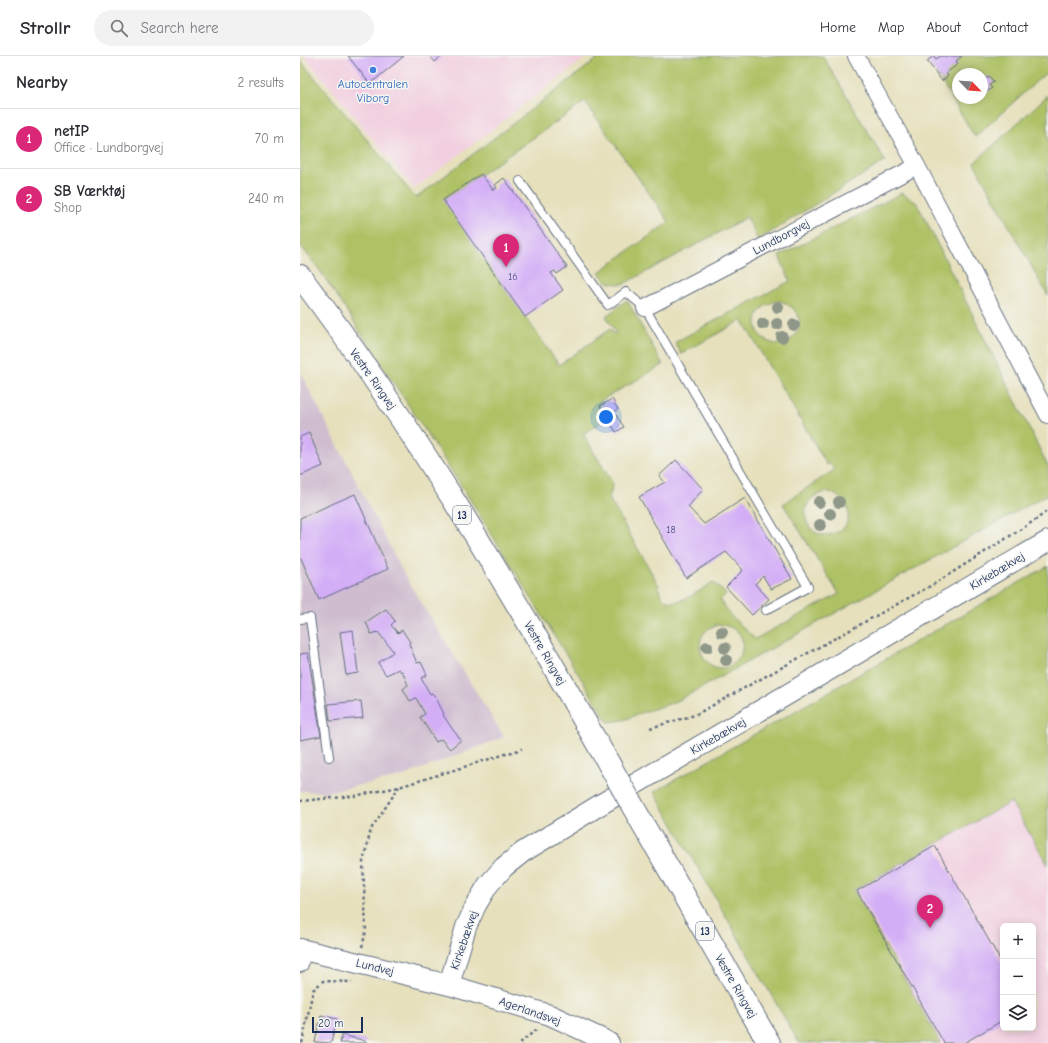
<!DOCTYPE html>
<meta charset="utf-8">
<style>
body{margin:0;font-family:"Comic Neue",sans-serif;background:#f2f2f3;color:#2b2b33}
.controls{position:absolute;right:12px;bottom:12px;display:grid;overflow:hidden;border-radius:6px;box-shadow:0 2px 10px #0003}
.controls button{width:36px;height:36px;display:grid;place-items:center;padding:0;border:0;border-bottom:1px solid #e1e1e2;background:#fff;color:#2b2b33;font:20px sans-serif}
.compass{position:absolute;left:652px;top:12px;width:36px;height:36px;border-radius:50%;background:#fff;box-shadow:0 2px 10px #0003;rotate:115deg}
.scale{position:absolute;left:12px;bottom:10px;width:51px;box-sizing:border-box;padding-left:4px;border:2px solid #1b2f5e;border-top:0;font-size:11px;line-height:14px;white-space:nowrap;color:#1b2f5e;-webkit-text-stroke:3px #f6f6f2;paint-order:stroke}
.you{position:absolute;left:306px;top:361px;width:14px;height:14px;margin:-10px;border:3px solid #fff;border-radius:50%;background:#1a73e8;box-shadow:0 0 0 6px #1a73e833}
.badge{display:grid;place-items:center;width:26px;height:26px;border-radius:50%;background:#db2777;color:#fff;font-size:13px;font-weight:700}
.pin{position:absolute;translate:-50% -33px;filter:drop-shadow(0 1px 2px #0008)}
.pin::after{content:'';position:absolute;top:21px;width:14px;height:12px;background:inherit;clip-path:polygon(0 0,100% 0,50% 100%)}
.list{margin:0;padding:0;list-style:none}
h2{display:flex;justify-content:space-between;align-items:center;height:52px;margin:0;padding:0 16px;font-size:17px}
h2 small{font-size:13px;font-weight:400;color:#7c7c81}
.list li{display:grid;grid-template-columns:26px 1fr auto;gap:12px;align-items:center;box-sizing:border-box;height:60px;padding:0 16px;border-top:1px solid #e1e1e2}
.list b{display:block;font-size:15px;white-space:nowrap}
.list p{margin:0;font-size:13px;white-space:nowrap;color:#7c7c81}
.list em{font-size:13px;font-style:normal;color:#7c7c81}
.icon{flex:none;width:22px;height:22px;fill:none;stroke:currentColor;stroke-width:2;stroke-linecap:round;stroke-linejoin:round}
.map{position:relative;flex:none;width:748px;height:987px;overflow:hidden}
header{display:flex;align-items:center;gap:24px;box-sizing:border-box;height:56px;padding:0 20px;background:#fff;border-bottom:1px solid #e1e1e2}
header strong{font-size:19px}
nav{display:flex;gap:22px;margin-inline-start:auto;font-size:14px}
.search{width:280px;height:36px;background:#f2f2f3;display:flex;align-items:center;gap:10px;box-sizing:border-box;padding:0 14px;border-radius:22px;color:#7c7c81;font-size:15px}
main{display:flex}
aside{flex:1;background:#fff}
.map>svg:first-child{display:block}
</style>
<header>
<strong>Strollr</strong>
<div class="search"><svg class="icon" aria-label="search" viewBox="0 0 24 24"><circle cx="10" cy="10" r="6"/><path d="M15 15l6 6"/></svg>Search here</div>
<nav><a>Home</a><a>Map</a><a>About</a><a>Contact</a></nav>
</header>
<main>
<aside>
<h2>Nearby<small>2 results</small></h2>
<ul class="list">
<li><span class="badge">1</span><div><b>netIP</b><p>Office · Lundborgvej</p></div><em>70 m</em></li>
<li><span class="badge">2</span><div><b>SB Værktøj</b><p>Shop</p></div><em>240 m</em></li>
</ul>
</aside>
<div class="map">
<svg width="748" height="987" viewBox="0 0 748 987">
<rect width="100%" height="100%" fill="#f6f6f2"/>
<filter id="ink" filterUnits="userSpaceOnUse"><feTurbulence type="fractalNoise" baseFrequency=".025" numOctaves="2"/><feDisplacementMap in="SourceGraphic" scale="8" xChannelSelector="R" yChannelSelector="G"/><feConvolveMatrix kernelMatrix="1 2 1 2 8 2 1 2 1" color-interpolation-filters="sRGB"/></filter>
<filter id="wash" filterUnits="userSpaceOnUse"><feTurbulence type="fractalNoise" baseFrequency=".012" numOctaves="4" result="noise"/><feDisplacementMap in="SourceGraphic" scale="16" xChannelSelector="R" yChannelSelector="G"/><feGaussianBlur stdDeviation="0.9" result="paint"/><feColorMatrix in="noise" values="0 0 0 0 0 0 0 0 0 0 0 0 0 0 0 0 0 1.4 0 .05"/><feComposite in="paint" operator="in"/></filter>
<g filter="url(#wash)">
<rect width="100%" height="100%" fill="#e6e0bc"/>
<path fill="#f2cfe0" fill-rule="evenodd" d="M4,0H288L114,133Z
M748,698V987H623L529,830ZM703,870H733V972H703Z"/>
<path fill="#cfbdcf" d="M0,316L106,522L204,681L101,721L26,736L0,735Z"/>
<path fill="#aec165" stroke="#647862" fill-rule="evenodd" d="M301,0H523L585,105L458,184L447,161L324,228C310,228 307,228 299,216L369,166L285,46L144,144L259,309L310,273L314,278L316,277L306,260L327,244L363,309L300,345L308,362L283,378L313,428L309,442L358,528C362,564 397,536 413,526L426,538L420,544L430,559L455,583L539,538L483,448L534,414L530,407L527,409L442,264L381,298L375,286L490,225L479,200L602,137L617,147L748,410V438L392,637L372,647L341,657L324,664L308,666L166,437L21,216L0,189V4L116,142ZM480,245C518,258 492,301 466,284C462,282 459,279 458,275C451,258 464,247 480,245ZM530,436C544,442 554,454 545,470C542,474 537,477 532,478C503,486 491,439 530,436ZM415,569C431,568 446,576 442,594C441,601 437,605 431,609C410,622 389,590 407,574C409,572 413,571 415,569Z
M626,0H748V15L675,81ZM658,18H682V42H658Z
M748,39V240L674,107Z
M748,510V809L711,746L554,834L641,987H499L354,736Z"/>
<g id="blocks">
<path fill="#d3adf6" d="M48,0H104L70,28Z
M130,0H142L135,6Z
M634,0L636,3L641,0H662L656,5L658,8L646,17L648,20L642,25L627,5Z
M682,19L685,23L689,20L694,26L689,29L692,32L682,39Z
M181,118L193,134L197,132L195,129L204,122L267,211L257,218L255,215L251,217L263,234L225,261L143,144Z
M312,343L318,353L314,356L324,371L316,376L300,350Z
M9,377L23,410L0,420V381Z
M376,404L403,433L388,451L404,468L445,442L492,523L471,533L463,520L455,528L469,543L452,559L426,531L443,514L426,496L386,522L339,441L365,426L359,420Z
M55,438L88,513L19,544L0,500V462Z
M86,553L95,565L91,569L98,577L102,574L110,586L109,588L117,607L121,606L127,619L121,622L130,638L132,637L136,642L144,658L143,659L153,674L161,684L150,693L141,683L136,686L120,661L125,658L116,642L110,645L103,633L108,629L102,615L101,616L99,613L86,619L78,607L92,597L93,595L78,576L71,578L66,566Z
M53,574L58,617L46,619L40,576Z
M8,597L21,680L0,684V598Z
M61,645L63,662L30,665L28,648Z
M635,790L703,909V964L664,987H644L557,835Z
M21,959L37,963L31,987L15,986Z
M42,979L66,985V987H40Z"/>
</g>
</g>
<g filter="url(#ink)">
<use href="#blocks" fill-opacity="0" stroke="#626d7f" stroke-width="1"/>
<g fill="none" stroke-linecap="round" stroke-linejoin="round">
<defs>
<path id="service" d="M220,125L308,249L326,236L345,252L508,531L466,554
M0,563L10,562L29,701"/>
<path id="minor" d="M556,0L617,110L748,359
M345,252L617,110
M0,908L3,894"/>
<path id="tertiary" d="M0,893L149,929L250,959L304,984L309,987
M149,929L166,871L176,849L188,829L204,811L223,796L298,750L748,485"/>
<path id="primary" d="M0,220C77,322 147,430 212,540C246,596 277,652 309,708
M340,763L469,987"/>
</defs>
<use href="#service" stroke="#626d7f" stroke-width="10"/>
<use href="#minor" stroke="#626d7f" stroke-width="18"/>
<use href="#tertiary" stroke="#626d7f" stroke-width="22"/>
<use href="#primary" stroke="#626d7f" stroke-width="24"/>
<path stroke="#626d7f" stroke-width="2.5" stroke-dasharray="3 3" stroke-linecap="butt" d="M350,672L395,659L634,528L737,463L748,454
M0,745L54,740L99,731L222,693
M62,891L66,875L63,806L71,773L99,731
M2,987L13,934L23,925L52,926
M220,987L237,973"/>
<use href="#service" stroke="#fff" stroke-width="8"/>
<use href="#minor" stroke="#fff" stroke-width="16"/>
<use href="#tertiary" stroke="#fff" stroke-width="20"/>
<use href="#primary" stroke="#fff" stroke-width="22"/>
<defs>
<path id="primary-bridge" d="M309,708L340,763"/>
</defs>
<use href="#primary-bridge" stroke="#626d7f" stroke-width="24" stroke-linecap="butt"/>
<use href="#primary-bridge" stroke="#fff" stroke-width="22"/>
</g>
<g fill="#8f9789">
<circle cx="478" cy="251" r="6"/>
<circle cx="463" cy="268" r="6"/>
<circle cx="477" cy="268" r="6"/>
<circle cx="494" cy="269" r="6"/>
<circle cx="482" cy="281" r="6"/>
<circle cx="519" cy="446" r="6"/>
<circle cx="539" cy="446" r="6"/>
<circle cx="530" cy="458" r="6"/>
<circle cx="520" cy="469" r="6"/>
<circle cx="422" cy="576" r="6"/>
<circle cx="407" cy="591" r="6"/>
<circle cx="425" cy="592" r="6"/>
<circle cx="426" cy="604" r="6"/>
</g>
</g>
<circle fill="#3f7fe0" stroke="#f6f6f2" stroke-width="1.5" cx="73" cy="14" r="4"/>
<g text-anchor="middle" stroke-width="3" stroke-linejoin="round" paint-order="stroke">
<g font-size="10" fill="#494e84">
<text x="213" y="224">16</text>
<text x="371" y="477">18</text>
</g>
<g fill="#f6f6f2" stroke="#5d6b8a" stroke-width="1">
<rect x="153" y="450" width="18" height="18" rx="3"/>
<rect x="396" y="866" width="18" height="18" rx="3"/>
</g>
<g font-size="11" font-weight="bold" fill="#1b2f5e">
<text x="162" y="463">13</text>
<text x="405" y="879">13</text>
</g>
<g font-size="12" fill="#366cbe" stroke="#f6f6f2">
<text x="73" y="32">Autocentralen<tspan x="73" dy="14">Viborg</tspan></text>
</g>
<g font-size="12" fill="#1b2f5e" stroke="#f6f6f2">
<text transform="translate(481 181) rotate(-28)" y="4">Lundborgvej</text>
<text transform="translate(73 323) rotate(55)" y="4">Vestre Ringvej</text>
<text transform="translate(697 515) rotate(-31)" y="4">Kirkebækvej</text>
<text transform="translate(245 597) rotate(60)" y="4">Vestre Ringvej</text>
<text transform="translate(418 680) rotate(-30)" y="4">Kirkebækvej</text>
<text transform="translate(164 884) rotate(-71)" y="4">Kirkebækvej</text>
<text transform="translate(75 911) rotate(14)" y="4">Lundvej</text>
<text transform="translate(436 930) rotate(60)" y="4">Vestre Ringvej</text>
<text transform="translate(230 955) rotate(19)" y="4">Agerlandsvej</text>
</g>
</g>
</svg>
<div class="controls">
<button>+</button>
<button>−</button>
<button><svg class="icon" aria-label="layers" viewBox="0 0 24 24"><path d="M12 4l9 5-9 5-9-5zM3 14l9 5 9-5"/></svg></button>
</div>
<svg class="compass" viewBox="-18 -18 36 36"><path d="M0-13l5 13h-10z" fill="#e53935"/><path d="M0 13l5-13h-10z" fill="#7c7c81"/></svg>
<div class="scale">20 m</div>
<div class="you"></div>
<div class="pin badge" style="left:206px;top:211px">1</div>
<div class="pin badge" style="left:630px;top:872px">2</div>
</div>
</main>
